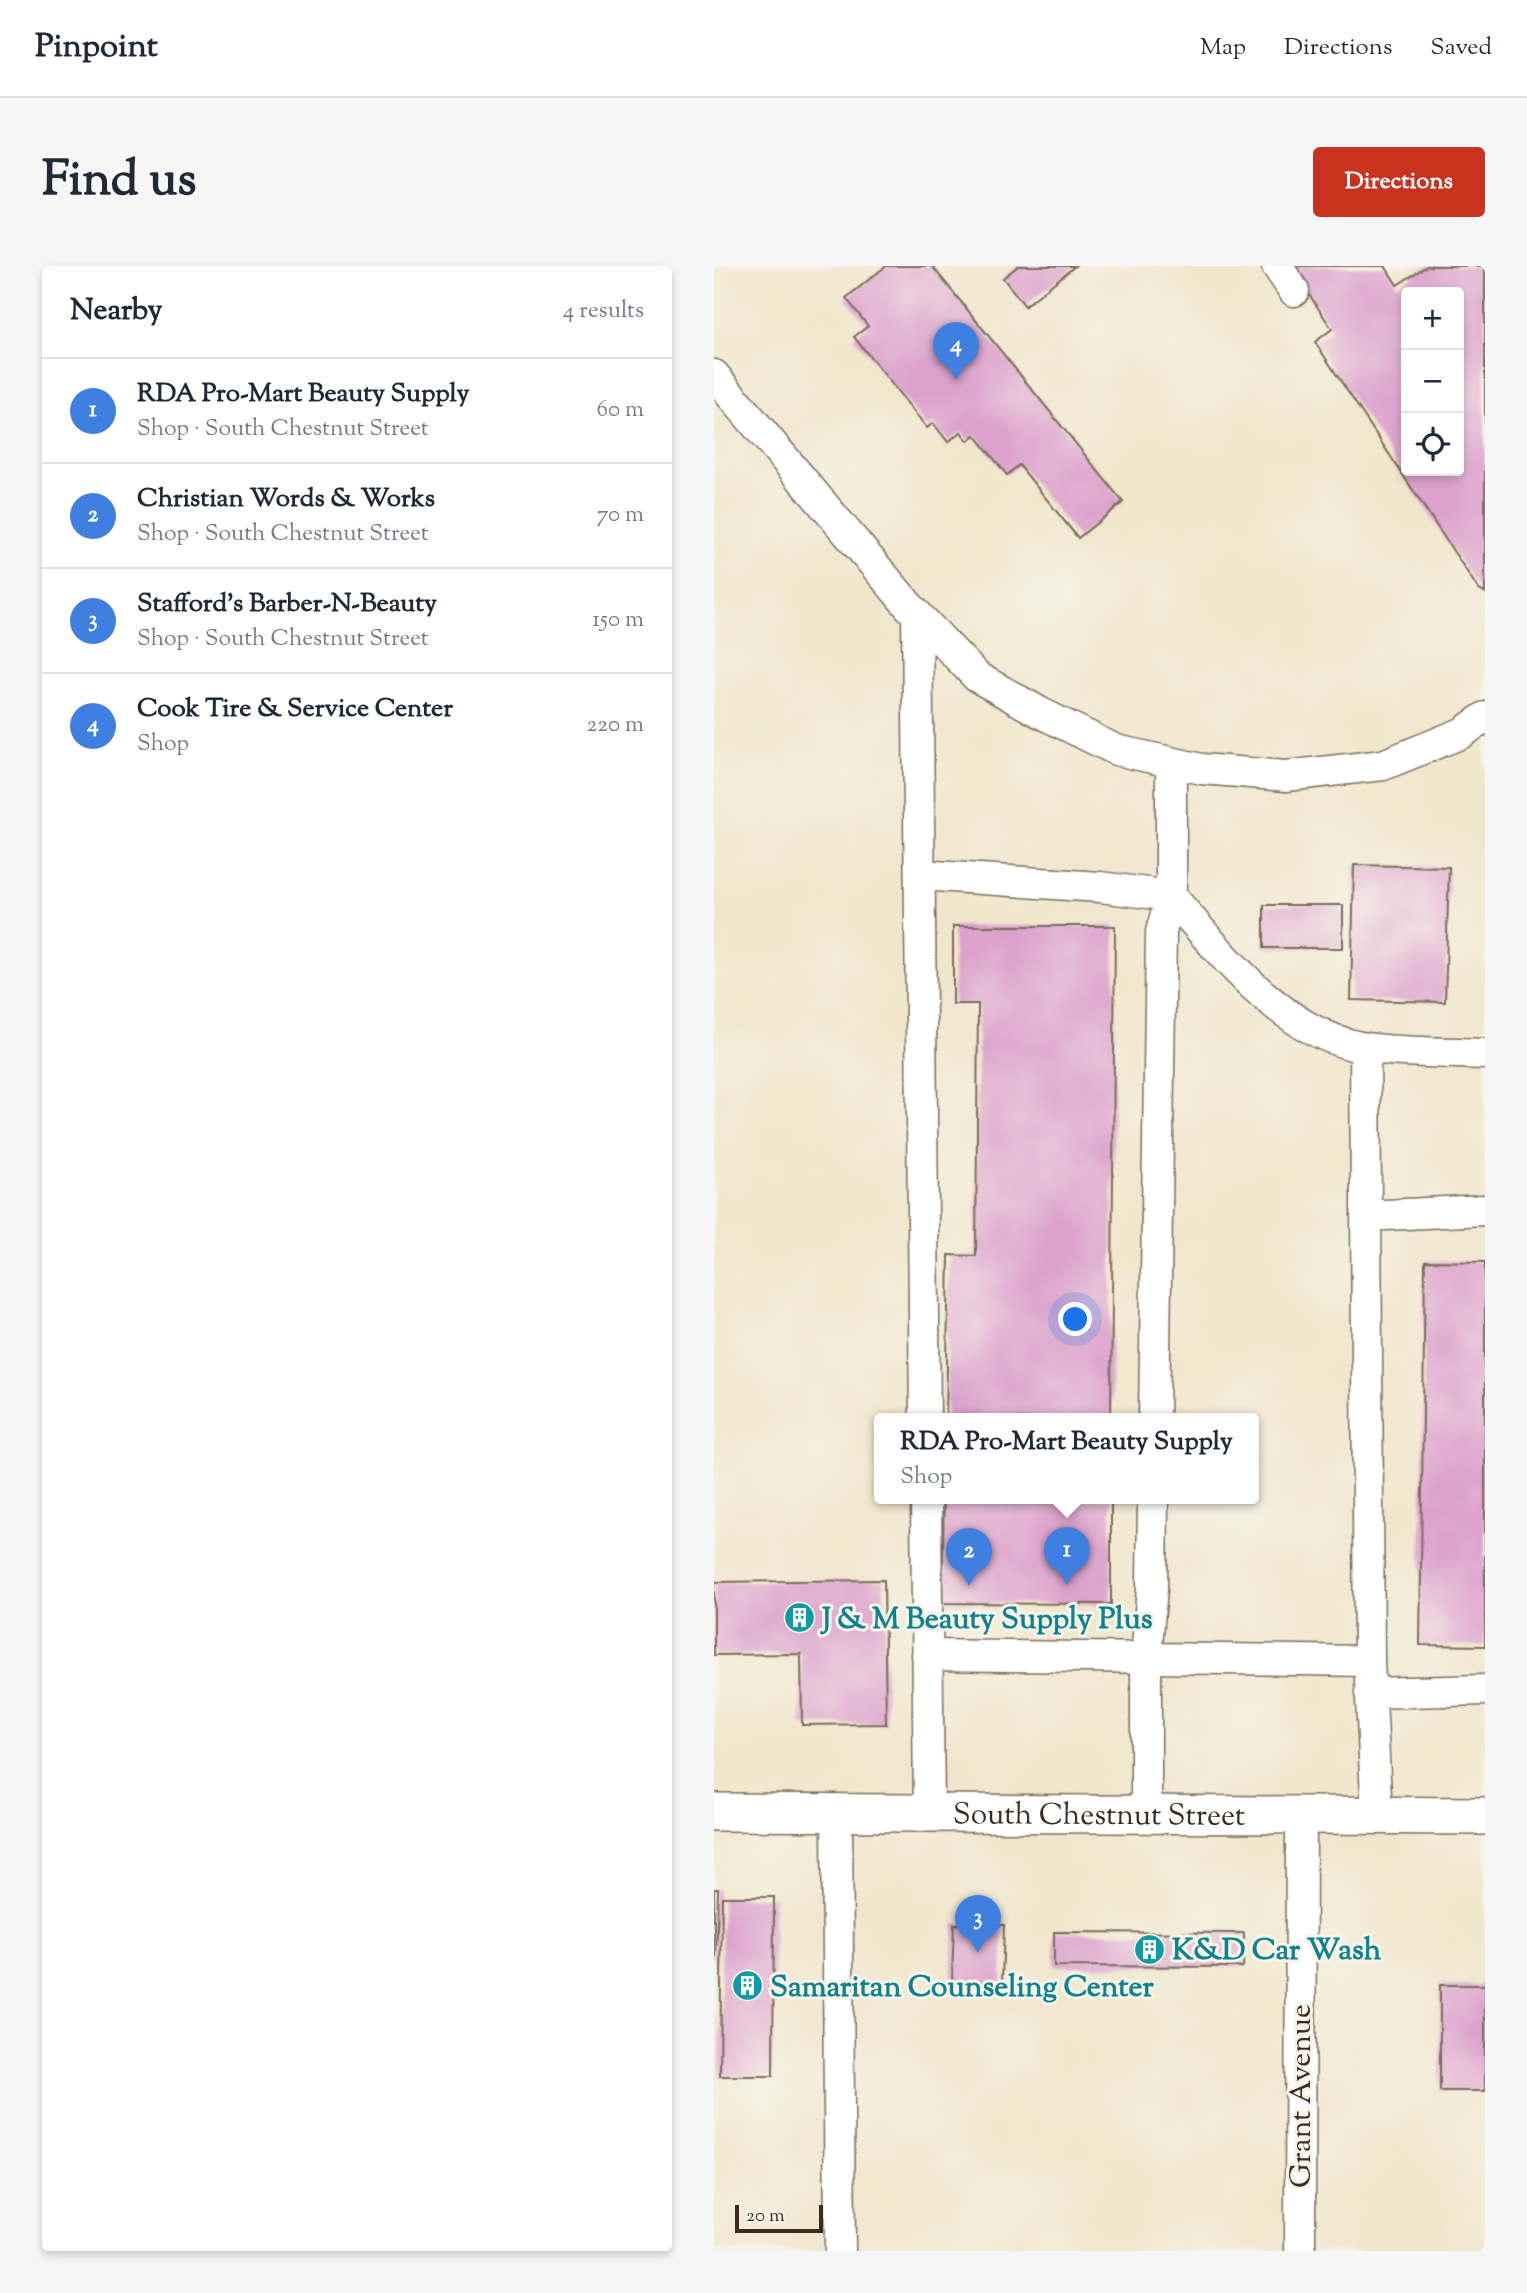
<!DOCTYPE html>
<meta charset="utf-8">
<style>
body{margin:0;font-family:"Sorts Mill Goudy",serif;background:#f6f6f7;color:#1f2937}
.controls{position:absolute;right:21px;top:21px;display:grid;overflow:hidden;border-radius:7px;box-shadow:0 4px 10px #0003}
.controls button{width:63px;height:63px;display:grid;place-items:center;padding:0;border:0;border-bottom:2px solid #e0e1e3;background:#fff;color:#1f2937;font:35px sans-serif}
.scale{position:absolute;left:21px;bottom:18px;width:88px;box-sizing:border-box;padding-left:7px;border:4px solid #3b2a1e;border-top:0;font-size:19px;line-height:24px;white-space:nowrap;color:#3b2a1e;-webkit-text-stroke:5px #f7f3e8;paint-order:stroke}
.you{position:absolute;left:362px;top:1054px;width:24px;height:24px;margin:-18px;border:5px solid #fff;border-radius:50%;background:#1a73e8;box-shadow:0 0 0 10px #1a73e833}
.badge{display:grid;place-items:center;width:46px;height:46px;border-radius:50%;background:#c8321e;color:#fff;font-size:23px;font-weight:700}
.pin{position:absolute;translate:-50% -58px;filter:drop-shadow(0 2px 4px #0008)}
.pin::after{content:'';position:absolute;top:37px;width:24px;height:21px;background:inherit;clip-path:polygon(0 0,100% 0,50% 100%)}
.popup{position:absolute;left:160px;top:1147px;width:385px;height:91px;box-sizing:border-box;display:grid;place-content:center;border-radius:7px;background:#fff;filter:drop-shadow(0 2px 5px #0005);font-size:23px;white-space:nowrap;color:#747a83}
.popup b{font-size:26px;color:#1f2937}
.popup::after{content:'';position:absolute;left:50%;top:100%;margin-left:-14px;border:14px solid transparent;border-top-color:#fff}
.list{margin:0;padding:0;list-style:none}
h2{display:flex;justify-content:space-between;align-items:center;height:91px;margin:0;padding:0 28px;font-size:30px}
h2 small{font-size:23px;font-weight:400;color:#747a83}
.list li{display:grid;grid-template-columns:46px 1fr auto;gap:21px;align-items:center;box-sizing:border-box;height:105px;padding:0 28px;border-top:2px solid #e0e1e3}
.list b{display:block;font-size:26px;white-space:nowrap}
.list p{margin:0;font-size:23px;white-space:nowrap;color:#747a83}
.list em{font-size:23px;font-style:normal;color:#747a83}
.icon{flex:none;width:38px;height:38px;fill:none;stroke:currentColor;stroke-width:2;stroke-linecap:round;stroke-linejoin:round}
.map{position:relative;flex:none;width:771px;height:1985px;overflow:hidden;border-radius:7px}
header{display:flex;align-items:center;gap:42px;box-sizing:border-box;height:98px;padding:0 35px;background:#fff;border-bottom:2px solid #e0e1e3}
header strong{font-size:33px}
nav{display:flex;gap:38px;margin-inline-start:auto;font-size:24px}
.intro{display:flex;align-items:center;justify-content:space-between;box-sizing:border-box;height:168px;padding:0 42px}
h1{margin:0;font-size:49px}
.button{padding:18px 32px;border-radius:7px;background:#c8321e;color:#fff;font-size:24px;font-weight:700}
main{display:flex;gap:42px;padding:0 42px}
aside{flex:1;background:#fff;border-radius:7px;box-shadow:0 4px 10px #0003}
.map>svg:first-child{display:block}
</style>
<header>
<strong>Pinpoint</strong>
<nav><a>Map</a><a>Directions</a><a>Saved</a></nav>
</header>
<div class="intro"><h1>Find us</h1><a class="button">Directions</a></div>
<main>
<aside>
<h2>Nearby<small>4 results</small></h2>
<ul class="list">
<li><span class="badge" style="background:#3f7fe0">1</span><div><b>RDA Pro-Mart Beauty Supply</b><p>Shop · South Chestnut Street</p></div><em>60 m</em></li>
<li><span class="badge" style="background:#3f7fe0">2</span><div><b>Christian Words &amp; Works</b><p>Shop · South Chestnut Street</p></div><em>70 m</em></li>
<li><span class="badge" style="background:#3f7fe0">3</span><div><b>Stafford's Barber-N-Beauty</b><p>Shop · South Chestnut Street</p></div><em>150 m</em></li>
<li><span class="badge" style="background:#3f7fe0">4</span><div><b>Cook Tire &amp; Service Center</b><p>Shop</p></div><em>220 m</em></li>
</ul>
</aside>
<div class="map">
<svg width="771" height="1985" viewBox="0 0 771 1985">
<rect width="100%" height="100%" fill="#f7f3e8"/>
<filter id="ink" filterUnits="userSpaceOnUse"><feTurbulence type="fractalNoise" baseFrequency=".0143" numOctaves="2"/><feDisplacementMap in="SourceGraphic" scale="14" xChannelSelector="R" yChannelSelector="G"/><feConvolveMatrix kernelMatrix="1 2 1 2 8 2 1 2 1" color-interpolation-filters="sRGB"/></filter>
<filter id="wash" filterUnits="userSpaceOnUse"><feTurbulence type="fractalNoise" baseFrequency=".00686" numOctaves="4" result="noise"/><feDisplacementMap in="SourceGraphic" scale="28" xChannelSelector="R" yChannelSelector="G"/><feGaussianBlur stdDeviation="1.57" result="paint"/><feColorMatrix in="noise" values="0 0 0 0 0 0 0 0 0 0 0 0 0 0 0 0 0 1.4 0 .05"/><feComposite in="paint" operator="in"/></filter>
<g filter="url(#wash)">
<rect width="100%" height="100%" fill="#f0e6cc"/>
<g id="blocks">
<path fill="#dca2cd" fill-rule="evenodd" d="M172,0H218L409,236L364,272L305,199L293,209L261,169L254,175L247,166L234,176L219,157L213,162L140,71L154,60L132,32Z
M304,0H361L311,40L289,12Z
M576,0H671L683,19L713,0H771V327L765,324L601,76L618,63ZM692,26H745V205H692Z
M640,599L735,601L731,736L637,734Z
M550,639H629V682H550Z
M239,660H401L397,1153H232L235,989L262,990L264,738H239Z
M711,995L771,996V1380L706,1379Z
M230,1233H397V1338L228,1337Z
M170,1314L172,1458L88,1459L87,1388L0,1389V1316Z
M0,1623H4L2,1696H0Z
M8,1631H60L59,1810H6Z
M240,1658L290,1659L288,1716L238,1715Z
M340,1666L530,1667L529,1701L340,1700Z
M726,1719H771V1825H726Z"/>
</g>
</g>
<g filter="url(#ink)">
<use href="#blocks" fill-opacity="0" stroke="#7a6c5b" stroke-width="2"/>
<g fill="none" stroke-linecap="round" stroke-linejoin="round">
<defs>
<path id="minor" d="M563,0L580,25
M0,109L195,340L263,411L327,447L402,484L488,503L572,510L669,499L748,467L771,451
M203,348L211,1153
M457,496V630C509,689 570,770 653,782C691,787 732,786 771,788
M206,609L386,621L457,630L447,666L440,1153
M651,782L655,1395L663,1549
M652,950L771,944
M212,1233L215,1547
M213,1389L655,1395
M656,1427L771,1424
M123,1546L126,1985
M432,1548V1392L438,1322L439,1233
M586,1985L587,1548"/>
<g id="major">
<path id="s1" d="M0,1546L771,1550"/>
</g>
</defs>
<use href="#minor" stroke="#7a6c5b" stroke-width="33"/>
<use href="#major" stroke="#7a6c5b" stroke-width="40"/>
<use href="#minor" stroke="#fff" stroke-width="30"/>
<use href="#major" stroke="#fff" stroke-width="37"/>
</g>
</g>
<defs>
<symbol id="building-disc" viewBox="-11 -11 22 22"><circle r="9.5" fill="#0f9aa8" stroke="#f7f3e8"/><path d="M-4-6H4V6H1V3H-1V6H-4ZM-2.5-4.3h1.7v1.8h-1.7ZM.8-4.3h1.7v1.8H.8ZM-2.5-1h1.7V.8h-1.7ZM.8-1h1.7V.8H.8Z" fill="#fff"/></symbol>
</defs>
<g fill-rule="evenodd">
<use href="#building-disc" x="68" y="1334" width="35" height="35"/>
<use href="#building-disc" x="418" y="1666" width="35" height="35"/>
<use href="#building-disc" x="16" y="1702" width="35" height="35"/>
</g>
<g text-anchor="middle" stroke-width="6" stroke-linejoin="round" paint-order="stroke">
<g font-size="30" font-weight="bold" fill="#0d838f" stroke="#f7f3e8" text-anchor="start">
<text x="108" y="1362">J &amp; M Beauty Supply Plus</text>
<text x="458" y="1693">K&amp;D Car Wash</text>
<text x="56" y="1730">Samaritan Counseling Center</text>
</g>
<g font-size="30" fill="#3b2a1e" stroke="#f7f3e8">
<text dy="10" stroke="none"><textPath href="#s1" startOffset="385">South Chestnut Street</textPath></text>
<text transform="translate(586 1830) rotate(-90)" y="10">Grant Avenue</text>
</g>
</g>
</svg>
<div class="controls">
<button>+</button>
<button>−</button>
<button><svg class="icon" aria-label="locate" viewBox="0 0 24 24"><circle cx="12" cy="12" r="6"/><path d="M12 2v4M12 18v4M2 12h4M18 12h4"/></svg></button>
</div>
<div class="scale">20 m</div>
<div class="you"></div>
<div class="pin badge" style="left:353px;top:1319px;background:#3f7fe0">1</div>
<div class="popup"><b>RDA Pro-Mart Beauty Supply</b>Shop</div>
<div class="pin badge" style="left:255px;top:1320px;background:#3f7fe0">2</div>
<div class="pin badge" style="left:264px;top:1687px;background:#3f7fe0">3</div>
<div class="pin badge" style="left:242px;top:114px;background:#3f7fe0">4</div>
</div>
</main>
